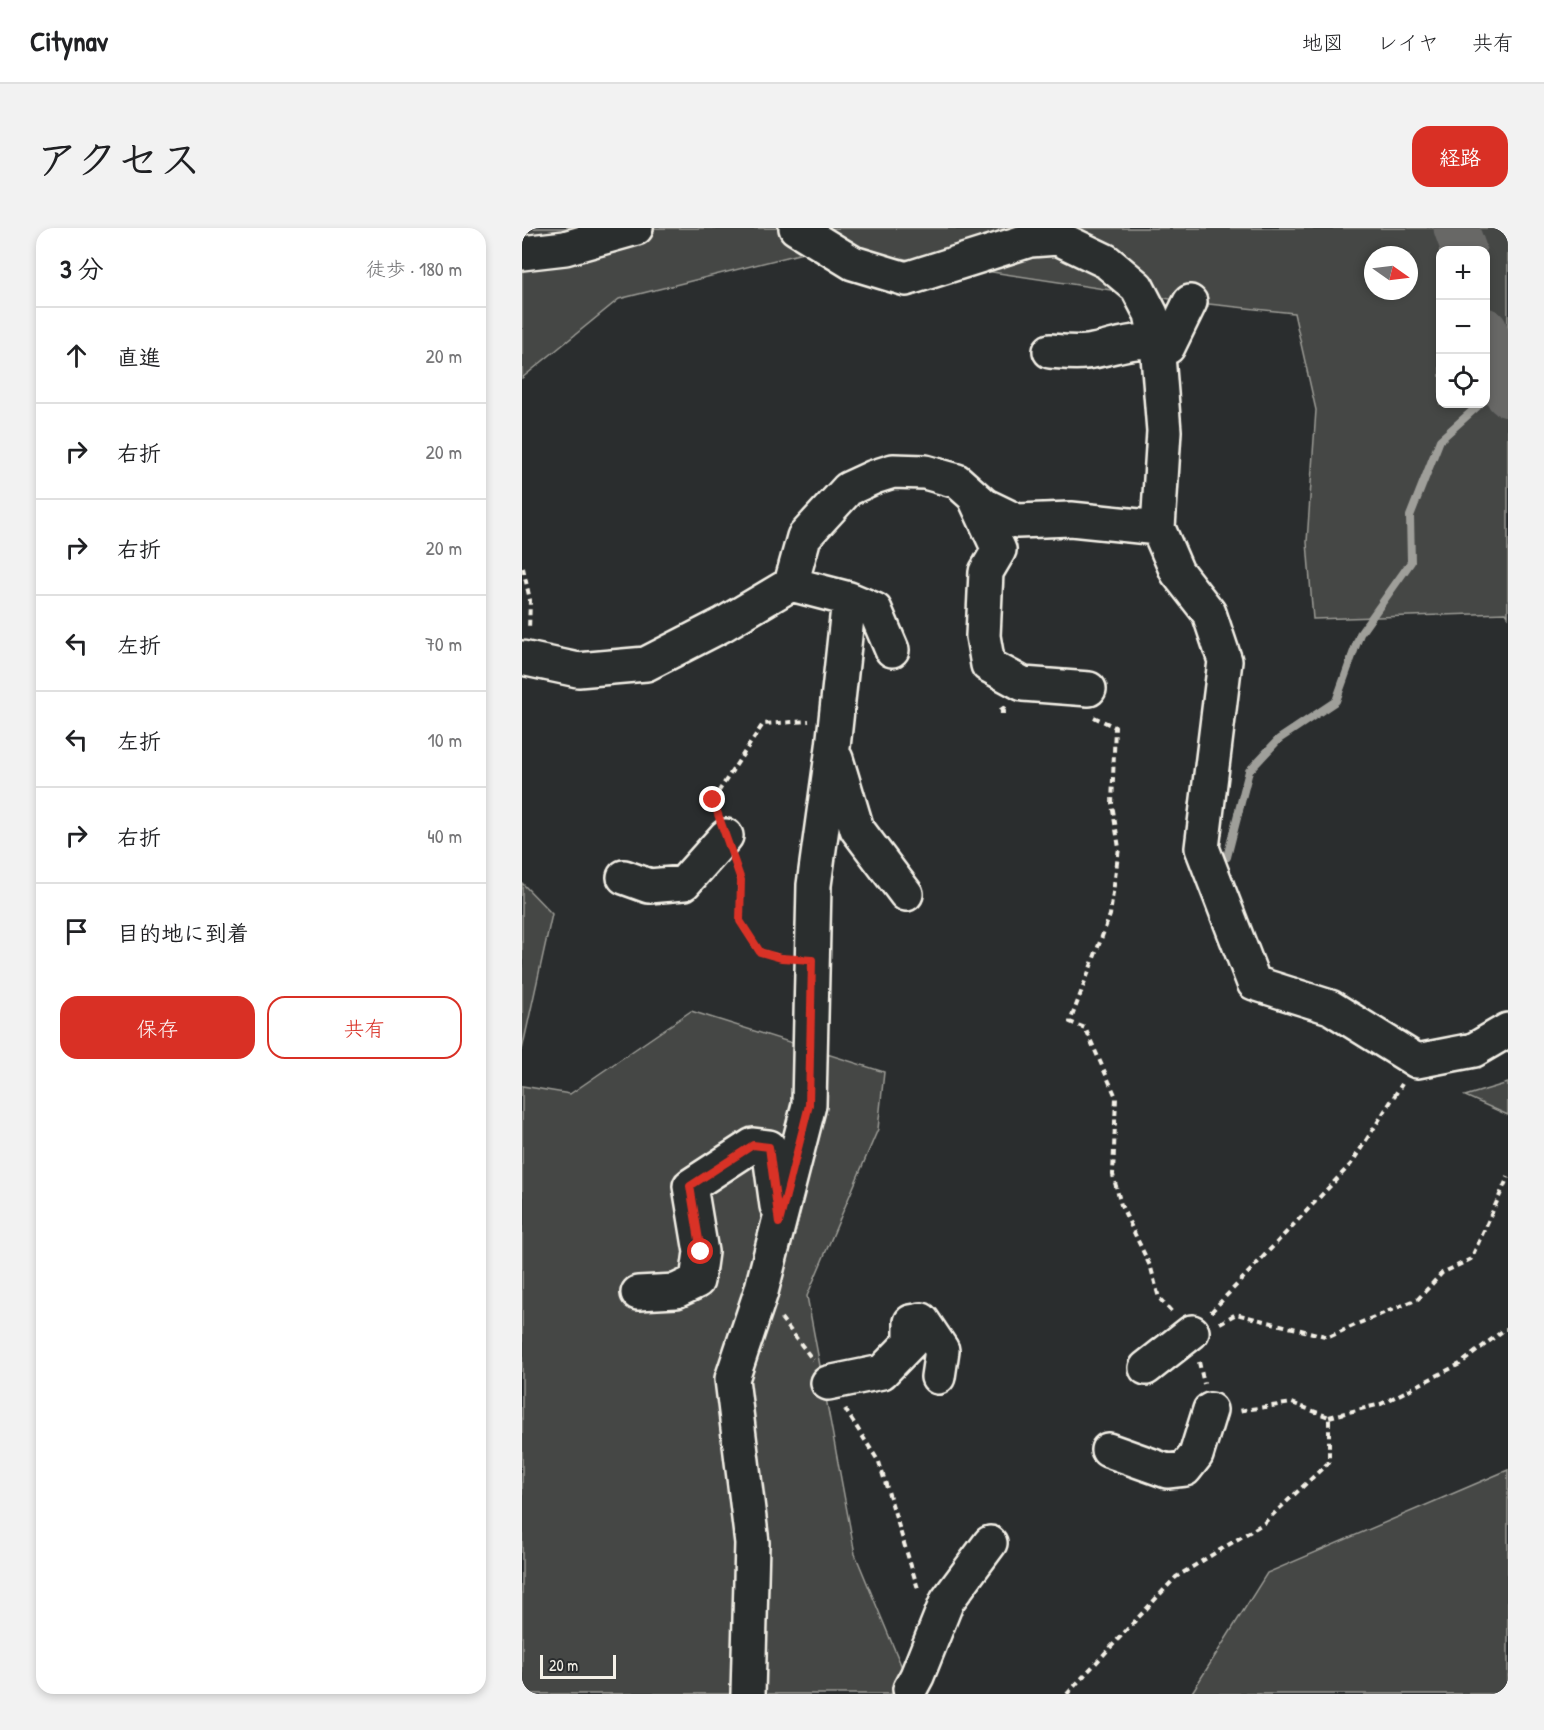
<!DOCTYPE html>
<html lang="ja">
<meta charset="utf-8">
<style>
body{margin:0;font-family:"Patrick Hand","Klee One",sans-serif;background:#f2f2f2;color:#202124}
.controls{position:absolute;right:18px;top:18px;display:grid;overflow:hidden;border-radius:12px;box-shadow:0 3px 9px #0003}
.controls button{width:54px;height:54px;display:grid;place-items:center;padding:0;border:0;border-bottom:2px solid #e0e0e0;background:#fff;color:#202124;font:30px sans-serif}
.compass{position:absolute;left:842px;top:18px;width:54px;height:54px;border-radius:50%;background:#fff;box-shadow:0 3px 9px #0003;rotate:104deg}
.scale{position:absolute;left:18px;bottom:15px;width:76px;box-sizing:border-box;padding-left:6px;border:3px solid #f4f1e8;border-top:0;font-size:16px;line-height:21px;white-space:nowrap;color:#f4f1e8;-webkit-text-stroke:4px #2a2d2e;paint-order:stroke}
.stop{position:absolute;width:18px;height:18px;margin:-14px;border:4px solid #d93025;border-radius:50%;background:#fff}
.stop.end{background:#d93025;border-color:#fff;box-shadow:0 2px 6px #0008}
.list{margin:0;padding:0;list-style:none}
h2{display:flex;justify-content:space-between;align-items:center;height:78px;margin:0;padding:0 24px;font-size:26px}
h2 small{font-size:20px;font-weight:400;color:#757577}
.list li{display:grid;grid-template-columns:39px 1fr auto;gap:18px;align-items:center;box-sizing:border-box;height:96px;padding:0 24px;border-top:2px solid #e0e0e0}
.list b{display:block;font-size:22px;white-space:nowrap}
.list em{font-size:20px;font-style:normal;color:#757577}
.actions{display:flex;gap:12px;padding:18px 24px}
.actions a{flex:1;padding:14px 0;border:2px solid #d93025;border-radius:18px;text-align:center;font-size:21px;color:#d93025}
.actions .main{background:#d93025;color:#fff}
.icon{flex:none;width:33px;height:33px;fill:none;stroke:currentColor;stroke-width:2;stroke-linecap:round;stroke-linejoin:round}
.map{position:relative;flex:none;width:986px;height:1466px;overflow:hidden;border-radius:18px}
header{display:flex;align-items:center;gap:36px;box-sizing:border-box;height:84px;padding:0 30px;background:#fff;border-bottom:2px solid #e0e0e0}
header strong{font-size:28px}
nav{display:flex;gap:33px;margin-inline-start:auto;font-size:21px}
.intro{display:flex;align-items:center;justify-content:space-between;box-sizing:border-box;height:144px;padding:0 36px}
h1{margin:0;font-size:42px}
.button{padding:15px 27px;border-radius:18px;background:#d93025;color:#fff;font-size:21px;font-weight:700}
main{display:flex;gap:36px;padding:0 36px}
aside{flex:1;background:#fff;border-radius:18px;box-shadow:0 3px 9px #0003}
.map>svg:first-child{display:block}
</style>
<header>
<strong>Citynav</strong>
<nav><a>地図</a><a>レイヤ</a><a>共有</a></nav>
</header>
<div class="intro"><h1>アクセス</h1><a class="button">経路</a></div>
<main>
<aside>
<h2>3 分<small>徒歩 · 180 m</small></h2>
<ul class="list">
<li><svg class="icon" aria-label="ahead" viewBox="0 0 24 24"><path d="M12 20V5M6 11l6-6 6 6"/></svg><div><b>直進</b></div><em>20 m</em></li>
<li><svg class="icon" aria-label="right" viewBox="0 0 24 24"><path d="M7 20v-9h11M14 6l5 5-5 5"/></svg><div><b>右折</b></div><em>20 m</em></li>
<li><svg class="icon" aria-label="right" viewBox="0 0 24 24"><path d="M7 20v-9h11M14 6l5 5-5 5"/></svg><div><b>右折</b></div><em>20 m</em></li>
<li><svg class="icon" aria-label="left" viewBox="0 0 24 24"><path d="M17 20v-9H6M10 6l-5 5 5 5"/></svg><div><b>左折</b></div><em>70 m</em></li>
<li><svg class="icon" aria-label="left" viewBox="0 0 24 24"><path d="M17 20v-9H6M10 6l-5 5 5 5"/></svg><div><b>左折</b></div><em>10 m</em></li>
<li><svg class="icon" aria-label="right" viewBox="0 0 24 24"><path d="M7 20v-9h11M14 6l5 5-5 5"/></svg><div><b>右折</b></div><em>40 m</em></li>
<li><svg class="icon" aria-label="arrive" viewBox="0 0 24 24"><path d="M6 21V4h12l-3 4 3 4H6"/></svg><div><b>目的地に到着</b></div></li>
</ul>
<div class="actions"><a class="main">保存</a><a>共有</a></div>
</aside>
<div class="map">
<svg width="986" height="1466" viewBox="0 0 986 1466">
<rect width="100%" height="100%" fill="#2a2d2e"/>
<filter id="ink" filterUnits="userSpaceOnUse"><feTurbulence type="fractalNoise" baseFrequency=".0167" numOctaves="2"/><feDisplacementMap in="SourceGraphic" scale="12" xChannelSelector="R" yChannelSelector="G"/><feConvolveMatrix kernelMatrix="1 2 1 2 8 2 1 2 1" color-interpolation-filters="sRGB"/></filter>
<g filter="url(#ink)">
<path fill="#444645" stroke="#9c9c96" stroke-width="1.5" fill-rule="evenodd" d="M0,0H986V388L984,385L791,391L785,314L794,182L772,85L668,74L305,19L97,71L0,150ZM918,22H963V176H918ZM851,27H887V63H851Z
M0,655L30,686L0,822Z
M169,783L362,844L356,901L285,1068L333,1326L391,1466H0V858L48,866Z
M986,855V887L943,868Z
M986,1242V1466H669L745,1345Z"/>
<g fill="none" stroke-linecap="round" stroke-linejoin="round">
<path stroke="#9f9f9a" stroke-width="8" d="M963,171L981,155
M705,629L727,543L757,511L814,473L838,406L889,334L888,288L918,212L958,176"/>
<path stroke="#676866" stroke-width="45" d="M934,0L942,22
M963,102L972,134L986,167"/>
<defs>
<path id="minor" d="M274,0L331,35L384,51L508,12L536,10L584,33L615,59L629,86L635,115L642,203L636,300L655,344L687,385L703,433L680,620L732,755L808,779L895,833L952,822L986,802
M0,25L43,20L114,0
M528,123C542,124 558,126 571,123C599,118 617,107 646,119L668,74
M452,268L477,322L464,344L461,408L466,437L501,456L567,461
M327,371L353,382L370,422
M0,430L56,442L124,436L200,397L269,356L282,309L326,261L352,249L371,243L403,244L435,253L462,277L495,293L549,291L636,300
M314,531L335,601L384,666
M102,649L127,658L162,655L204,608
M116,1065L154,1063L175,1053L179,1024L168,958L231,917L247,919L255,978
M624,1140L670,1104
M306,1155L360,1144L389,1114V1094L400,1092L420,1122L416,1149
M586,1222L645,1243L663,1241L674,1227L688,1182
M388,1461L395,1448L425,1373L468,1315
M226,1466L230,1315L210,1151L239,1064L287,877L292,657L311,519L327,371L269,356"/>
</defs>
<use href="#minor" stroke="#f4f1e8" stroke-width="38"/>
<path stroke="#f4f1e8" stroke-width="4" stroke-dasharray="6 4.5" stroke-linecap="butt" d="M1,340L8,372L7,402
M483,479L476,484H488
M572,489L593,499L590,576L597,620L588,687L548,794L563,800L594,869L591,947L599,977L629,1040L637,1070L650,1084
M195,583L191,572L241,496L287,493
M214,638L219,653L218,694L238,724L263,730
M689,1084L829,936L880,856
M259,1090L291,1132
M698,1095L714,1086L807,1109L835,1096L896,1071L920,1045L949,1031L986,949
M677,1134L682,1156
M323,1181L357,1234L397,1364
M807,1189L859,1176L938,1136L983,1101H986
M545,1466L654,1349L742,1295L807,1234V1189L770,1175L716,1183"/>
<use href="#minor" stroke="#2a2d2e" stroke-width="33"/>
</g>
</g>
<g fill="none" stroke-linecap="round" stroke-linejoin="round" filter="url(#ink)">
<path stroke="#d93025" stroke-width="8" d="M179,1024L168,958L231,917L247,919L257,995L287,877L290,732L259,730L238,724L218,693L219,652L191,572"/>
</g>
</svg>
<div class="controls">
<button>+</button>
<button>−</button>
<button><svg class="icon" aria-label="locate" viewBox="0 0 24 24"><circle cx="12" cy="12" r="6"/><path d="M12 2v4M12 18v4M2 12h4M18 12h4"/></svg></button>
</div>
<svg class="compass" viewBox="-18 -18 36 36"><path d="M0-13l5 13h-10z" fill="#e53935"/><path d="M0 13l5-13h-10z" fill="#757577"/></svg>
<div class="scale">20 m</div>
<div class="stop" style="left:179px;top:1024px"></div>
<div class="stop end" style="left:191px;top:572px"></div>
</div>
</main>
